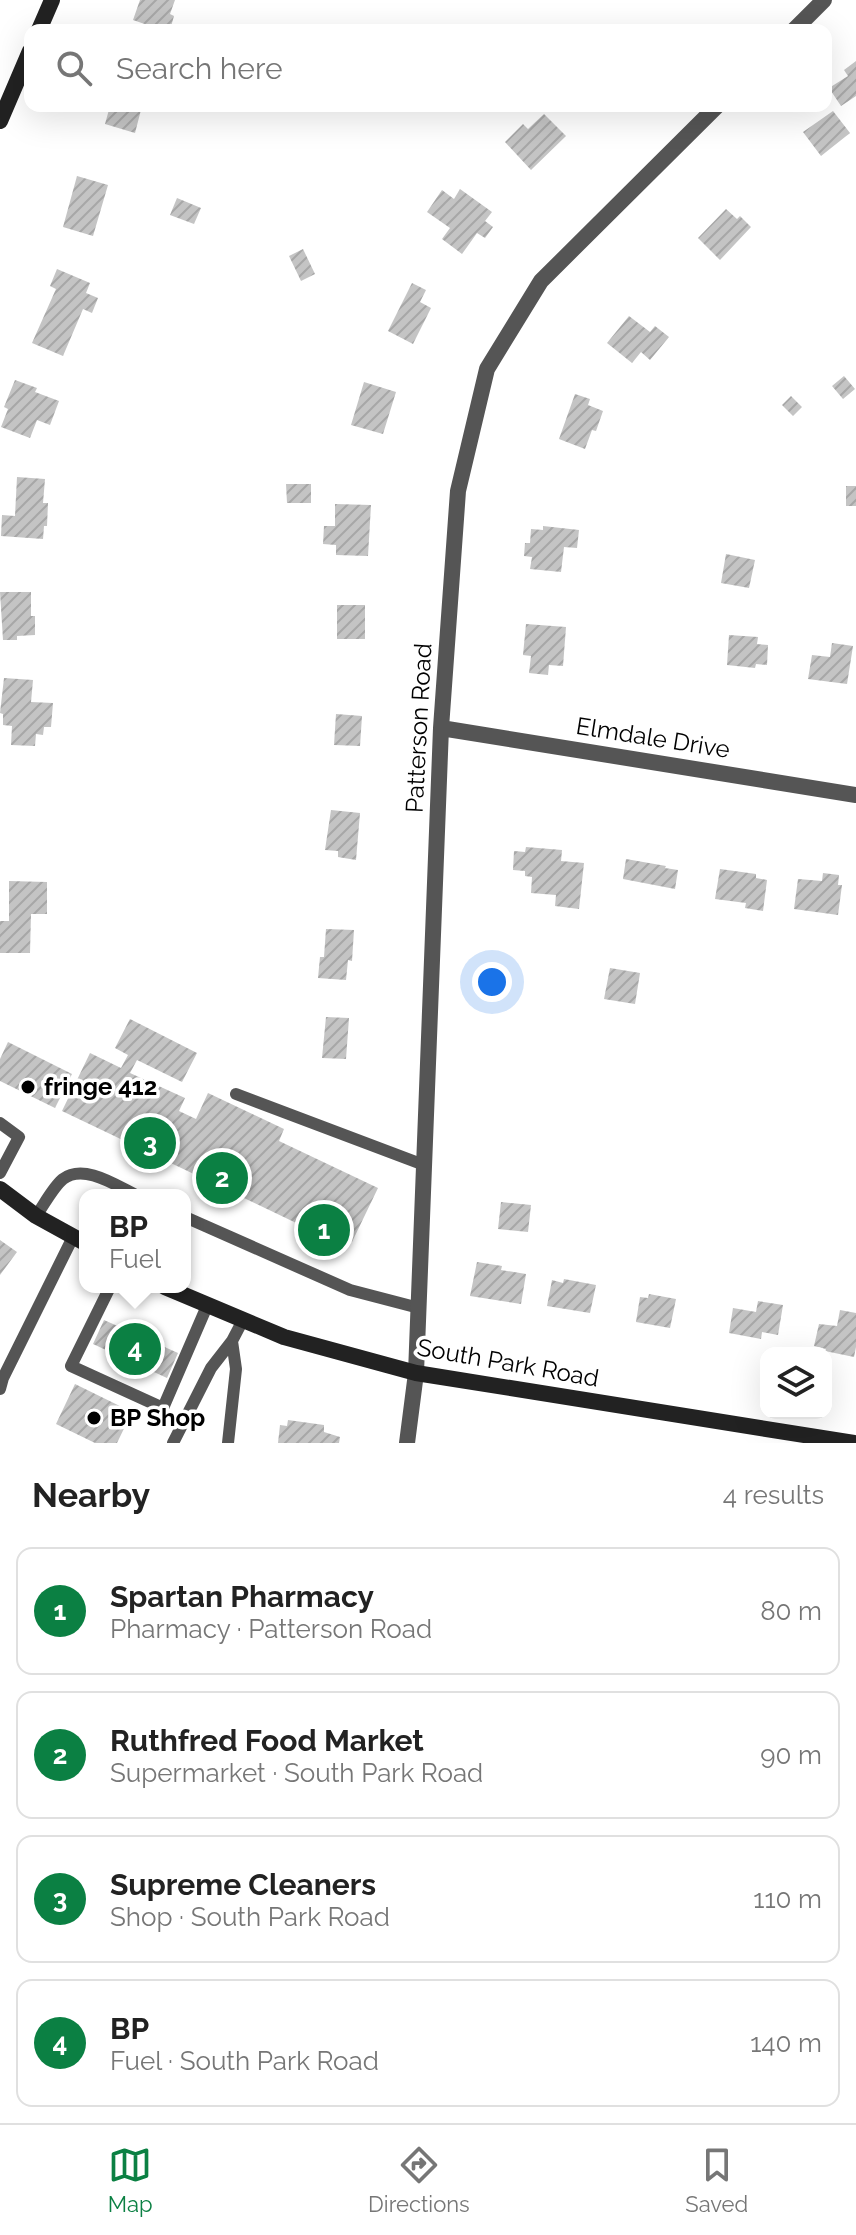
<!DOCTYPE html>
<meta charset="utf-8">
<style>
body{margin:0;font-family:Raleway,sans-serif;background:#f6f6f6;color:#222}
.controls{position:absolute;right:24px;bottom:24px;display:grid;overflow:hidden;border-radius:16px;box-shadow:0 8px 32px #0002}
.controls button{width:72px;height:72px;display:grid;place-items:center;padding:0;border:0;border-bottom:2px solid #e0e0e0;background:#fff;color:#222;font:40px sans-serif}
.you{position:absolute;left:492px;top:982px;width:28px;height:28px;margin:-20px;border:6px solid #fff;border-radius:50%;background:#1a73e8;box-shadow:0 0 0 12px #1a73e833}
.badge{display:grid;place-items:center;width:52px;height:52px;border-radius:50%;background:#0b8043;color:#fff;font-size:26px;font-weight:700}
.pin{position:absolute;translate:-50% -50%;border:4px solid #fff;box-shadow:0 2px 8px #0006}
.popup{position:absolute;left:79px;top:1189px;width:112px;height:104px;box-sizing:border-box;display:grid;place-content:center;border-radius:16px;background:#fff;filter:drop-shadow(0 2px 6px #0005);font-size:26px;white-space:nowrap;color:#767676}
.popup b{font-size:30px;color:#222}
.popup::after{content:'';position:absolute;left:50%;top:100%;margin-left:-16px;border:16px solid transparent;border-top-color:#fff}
.list{margin:0;padding:0;list-style:none}
h2{display:flex;justify-content:space-between;align-items:center;height:104px;margin:0;padding:0 32px;font-size:34px}
h2 small{font-size:26px;font-weight:400;color:#767676}
.list li{display:grid;grid-template-columns:52px 1fr auto;gap:24px;align-items:center;box-sizing:border-box;height:128px;margin:0 16px 16px;padding:0 16px;border:2px solid #e0e0e0;border-radius:16px}
.list b{display:block;font-size:30px;white-space:nowrap}
.list p{margin:0;font-size:26px;white-space:nowrap;color:#767676}
.list em{font-size:26px;font-style:normal;color:#767676}
.icon{flex:none;width:44px;height:44px;fill:none;stroke:currentColor;stroke-width:2;stroke-linecap:round;stroke-linejoin:round}
.map{position:relative;flex:none;width:856px;height:1443px;overflow:hidden}
.search{position:absolute;background:#fff;box-shadow:0 8px 32px #0002;left:24px;right:24px;top:24px;height:88px;display:flex;align-items:center;gap:20px;box-sizing:border-box;padding:0 28px;border-radius:16px;color:#767676;font-size:30px}
.sheet{height:680px;background:#fff}
nav{display:flex;justify-content:space-around;align-items:center;box-sizing:border-box;height:112px;border-top:2px solid #e0e0e0;background:#fff;font-size:22px;color:#767676}
nav a{display:grid;justify-items:center;gap:4px}
nav .on{color:#0b8043}
.map>svg:first-child{display:block}
</style>
<div class="map">
<svg width="856" height="1443" viewBox="0 0 856 1443">
<defs>
<pattern id="building-hatch" width="6" height="6" patternUnits="userSpaceOnUse" patternTransform="scale(2)"><rect width="6" height="6" fill="#c4c4c4"/><path d="M-1 1l2-2M0 6l6-6M5 7l2-2" fill="none" stroke="#a7a7a7"/></pattern>
</defs>
<rect width="100%" height="100%" fill="#fff"/>
<path fill="url(#building-hatch)" d="M140,0H175L170,14L174,16L170,30H162L133,20Z
M856,61V96L841,106L829,88L848,76L844,70Z
M110,106H142L135,133L105,124Z
M833,111L850,133L821,156L803,132Z
M544,114L566,136L531,170L505,142L523,124L528,129Z
M77,176L108,185L93,236L63,227Z
M460,189L492,212L485,221L493,227L485,238L477,233L462,254L442,239L450,228L427,212L442,190L454,199Z
M177,198L201,208L194,224L170,215Z
M726,209L737,219L740,216L751,227L720,260L698,238Z
M303,249L315,274L301,281L289,256Z
M57,269L90,283L86,293L98,298L92,313L83,309L63,356L32,343L56,289L50,286Z
M412,283L426,290L420,302L431,308L413,344L388,331Z
M629,316L650,332L655,326L669,337L650,360L641,352L632,363L607,343Z
M844,376L855,389L843,399L832,386Z
M15,380L37,388L35,392L59,401L50,425L37,420L30,438L1,427L8,409L4,407Z
M364,382L396,392L383,434L351,425Z
M575,394L590,399L588,405L603,411L596,431L592,430L585,449L559,439Z
M791,396L802,407L793,416L782,405Z
M17,477L45,479L43,503H48L47,526H44L43,539L1,536L2,515L15,516Z
M286,484H311V503H287Z
M846,486H856V506H846Z
M335,504L371,505L368,556L336,555V545L323,544L324,526H335Z
M543,526L579,530L577,548L564,547L561,572L530,569L532,557L524,556L525,543H530L531,529L543,530Z
M726,554L755,560L749,588L721,583Z
M0,592H31V616H35V635L17,636V640H3Z
M337,605H365V639H337Z
M526,624L566,627L563,666L549,665L548,675L529,673L531,656L523,655Z
M729,635L758,637L757,644L768,645L767,665L756,664L755,668L727,665Z
M832,643L853,646L847,684L808,679L812,655L830,657Z
M4,678L33,680L31,702L53,703L51,727H44L43,735L36,734L35,746L11,745L12,726L3,725V714L0,713Z
M336,714L362,716L360,746L334,745Z
M331,810L360,813L356,860L338,857V851L325,850Z
M526,847L562,850L561,861L584,863L579,909L555,906L556,895L531,893L532,877L525,876V871L513,870L514,851L525,852Z
M626,859L666,866L665,868L678,870L675,889L623,879Z
M720,869L756,874V878L767,880L763,911L745,908L746,903L715,899Z
M823,873L839,875L838,885H842L838,915L794,909L798,879L822,881Z
M9,881L47,882V914H31L30,953H0V921H9Z
M326,929L354,930L352,961L348,960L346,980L318,978L320,957H324Z
M610,968L640,973L635,1004L604,999Z
M326,1017L349,1018L346,1059L322,1058Z
M130,1019L197,1053L182,1082L137,1060L130,1073L185,1098L179,1111L196,1119L208,1093L284,1129L279,1141L378,1188L352,1242L340,1244L62,1111L90,1053L121,1068L128,1055L115,1048Z
M8,1042L72,1074L55,1108L0,1081V1059Z
M501,1202L531,1205L528,1232L498,1229Z
M0,1240L17,1252L0,1275Z
M477,1262L502,1266L501,1270L526,1274L521,1304L470,1296Z
M564,1279L596,1285L590,1313L547,1306L552,1280L563,1283Z
M649,1294L676,1299L670,1328L636,1322L640,1297L648,1298Z
M758,1301L783,1305L778,1335L762,1332L761,1339L729,1333L733,1308L756,1312Z
M840,1310L856,1313V1347L854,1357L825,1351L826,1349L814,1346L819,1324L837,1326Z
M104,1320L178,1353L167,1378L93,1344Z
M75,1384L132,1412L117,1443H95L56,1424Z
M288,1420L324,1425V1432L340,1437L339,1443H278L280,1425L287,1426Z"/>
<g fill="none" stroke-linecap="round" stroke-linejoin="round">
<path stroke="#555" stroke-width="12" d="M236,1094L424,1165
M0,1123L19,1137L0,1173
M36,1216C44,1205 53,1187 63,1179C84,1163 117,1186 136,1195
M185,1217L350,1290L419,1308
M110,1287L71,1366L163,1408L207,1306
M0,1389L3,1378L73,1237
M173,1443L211,1368L232,1341L243,1320
M228,1443L236,1369L232,1341"/>
<path stroke="#555" stroke-width="16" d="M794,30L824,0
M441,728L856,795
M407,1443L416,1373L441,728L458,491L487,369L541,281L717,106"/>
<path stroke="#222" stroke-width="16" d="M39,30L52,0
M0,121L30,51
M0,1189L36,1216L85,1243
M165,1287L284,1337L416,1373L854,1443"/>
</g>
<g fill="#000" stroke="#fff" stroke-width="3">
<circle cx="28" cy="1087" r="8"/>
<circle cx="94" cy="1418" r="8"/>
</g>
<g text-anchor="middle" stroke-width="7" stroke-linejoin="round" paint-order="stroke">
<g font-size="24" fill="#000" stroke="#fff">
<text transform="translate(419 728) rotate(-87)" y="8">Patterson Road</text>
<text transform="translate(653 738) rotate(9)" y="8">Elmdale Drive</text>
<text transform="translate(508 1363) rotate(10)" y="8">South Park Road</text>
</g>
<g font-size="24" font-weight="bold" fill="#000" stroke="#fff" text-anchor="start">
<text x="44" y="1095">fringe 412</text>
<text x="110" y="1426">BP Shop</text>
</g>
</g>
</svg>
<div class="controls">
<button><svg class="icon" aria-label="layers" viewBox="0 0 24 24"><path d="M12 4l9 5-9 5-9-5zM3 14l9 5 9-5"/></svg></button>
</div>
<div class="you"></div>
<div class="pin badge" style="left:324px;top:1230px">1</div>
<div class="pin badge" style="left:222px;top:1178px">2</div>
<div class="pin badge" style="left:150px;top:1143px">3</div>
<div class="pin badge" style="left:135px;top:1349px">4</div>
<div class="popup"><b>BP</b>Fuel</div>
<div class="search"><svg class="icon" aria-label="search" viewBox="0 0 24 24"><circle cx="10" cy="10" r="6"/><path d="M15 15l6 6"/></svg>Search here</div>
</div>
<section class="sheet">
<h2>Nearby<small>4 results</small></h2>
<ul class="list">
<li><span class="badge">1</span><div><b>Spartan Pharmacy</b><p>Pharmacy · Patterson Road</p></div><em>80 m</em></li>
<li><span class="badge">2</span><div><b>Ruthfred Food Market</b><p>Supermarket · South Park Road</p></div><em>90 m</em></li>
<li><span class="badge">3</span><div><b>Supreme Cleaners</b><p>Shop · South Park Road</p></div><em>110 m</em></li>
<li><span class="badge">4</span><div><b>BP</b><p>Fuel · South Park Road</p></div><em>140 m</em></li>
</ul>
</section>
<nav>
<a class="on"><svg class="icon" aria-label="map" viewBox="0 0 24 24"><path d="M3 6l6-2 6 2 6-2v14l-6 2-6-2-6 2zM9 4v14M15 6v14"/></svg>Map</a>
<a><svg class="icon" aria-label="directions" viewBox="0 0 24 24"><path d="M12 3l9 9-9 9-9-9zM9 14v-3h6M13 9l2 2-2 2"/></svg>Directions</a>
<a><svg class="icon" aria-label="saved" viewBox="0 0 24 24"><path d="M7 4h10v16l-5-4-5 4z"/></svg>Saved</a>
</nav>
